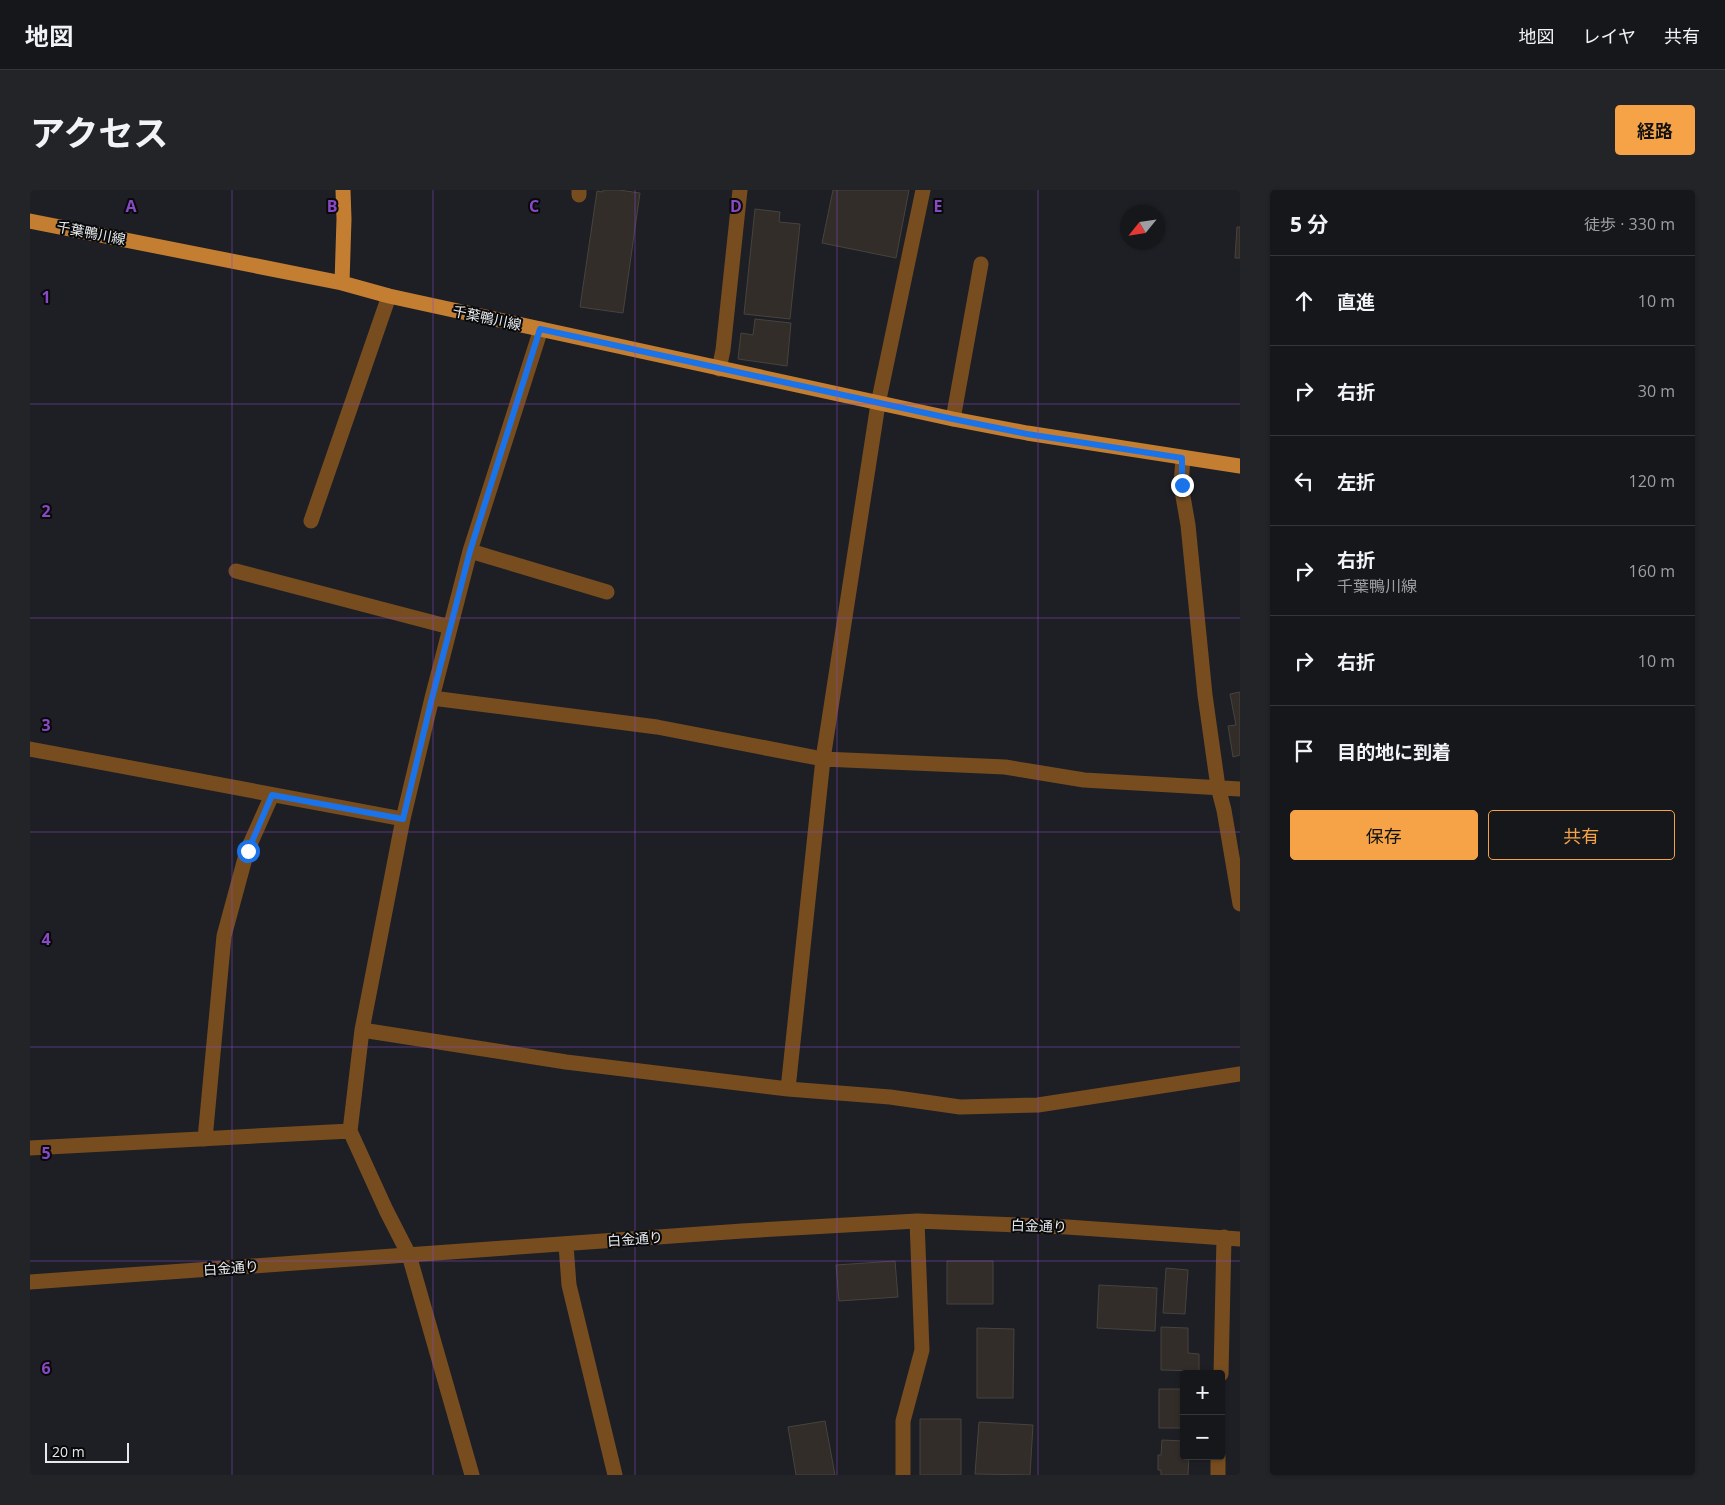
<!DOCTYPE html>
<html lang="ja">
<meta charset="utf-8">
<style>
body{margin:0;font-family:"Open Sans","Noto Sans JP",sans-serif;background:#232428;color:#f1f3f6}
.controls{position:absolute;right:15px;bottom:15px;display:grid;overflow:hidden;border-radius:5px;box-shadow:0 1px 4px #0004}
.controls button{width:45px;height:45px;display:grid;place-items:center;padding:0;border:0;border-bottom:1px solid #35363a;background:#16171b;color:#f1f3f6;font:25px sans-serif}
.compass{position:absolute;left:1090px;top:15px;width:45px;height:45px;border-radius:50%;background:#16171b;box-shadow:0 1px 4px #0004;rotate:240deg}
.scale{position:absolute;left:15px;bottom:12px;width:84px;box-sizing:border-box;padding-left:5px;border:2px solid #e8e9ec;border-top:0;font-size:14px;line-height:18px;white-space:nowrap;color:#e8e9ec;-webkit-text-stroke:4px #08090b;paint-order:stroke}
.stop{position:absolute;width:15px;height:15px;margin:-11px;border:4px solid #1a73e8;border-radius:50%;background:#fff}
.stop.end{background:#1a73e8;border-color:#fff;box-shadow:0 1px 5px #0008}
.list{margin:0;padding:0;list-style:none}
h2{display:flex;justify-content:space-between;align-items:center;height:65px;margin:0;padding:0 20px;font-size:21px}
h2 small{font-size:16px;font-weight:400;color:#9e9fa3}
.list li{display:grid;grid-template-columns:32px 1fr auto;gap:15px;align-items:center;box-sizing:border-box;height:90px;padding:0 20px;border-top:1px solid #35363a}
.list b{display:block;font-size:19px;white-space:nowrap}
.list p{margin:0;font-size:16px;white-space:nowrap;color:#9e9fa3}
.list em{font-size:16px;font-style:normal;color:#9e9fa3}
.actions{display:flex;gap:10px;padding:15px 20px}
.actions a{flex:1;padding:11px 0;border:1px solid #f5a346;border-radius:5px;text-align:center;font-size:18px;color:#f5a346}
.actions .main{background:#f5a346;color:#111}
.icon{flex:none;width:28px;height:28px;fill:none;stroke:currentColor;stroke-width:2;stroke-linecap:round;stroke-linejoin:round}
.map{position:relative;flex:none;width:1210px;height:1285px;overflow:hidden;border-radius:5px}
header{display:flex;align-items:center;gap:30px;box-sizing:border-box;height:70px;padding:0 25px;background:#16171b;border-bottom:1px solid #35363a}
header strong{font-size:24px}
nav{display:flex;gap:28px;margin-inline-start:auto;font-size:18px}
.intro{display:flex;align-items:center;justify-content:space-between;box-sizing:border-box;height:120px;padding:0 30px}
h1{margin:0;font-size:35px}
.button{padding:12px 22px;border-radius:5px;background:#f5a346;color:#111;font-size:18px;font-weight:700}
main{display:flex;gap:30px;padding:0 30px}
aside{flex:1;background:#16171b;border-radius:5px;box-shadow:0 1px 4px #0004}
.map>svg:first-child{display:block}
</style>
<header>
<strong>地図</strong>
<nav><a>地図</a><a>レイヤ</a><a>共有</a></nav>
</header>
<div class="intro"><h1>アクセス</h1><a class="button">経路</a></div>
<main>
<div class="map">
<svg width="1210" height="1285" viewBox="0 0 1210 1285">
<rect width="100%" height="100%" fill="#1e1f24"/>
<path fill="#322d29" stroke="#47433e" d="M573,0H589L610,3L593,123L550,117L567,1L573,2Z
M803,0H879L866,68L792,53Z
M725,19L750,22L749,32L770,34L760,129L714,124Z
M1207,37H1210V68H1205Z
M725,129L761,133L757,176L708,169L711,143L723,145Z
M1210,502V565L1203,567L1198,536L1206,535L1200,504Z
M865,1071L868,1107L809,1111L806,1075Z
M917,1071H963V1114H917Z
M1136,1078L1158,1080L1155,1124L1133,1123Z
M1069,1095L1127,1098L1125,1141L1067,1138Z
M1131,1137L1158,1138V1163L1169,1164V1181L1131,1180Z
M947,1138L984,1139L983,1208H947Z
M1129,1199H1154V1238H1129Z
M890,1229H931V1285H890Z
M795,1231L805,1285H766L758,1237Z
M949,1232L1003,1235L1000,1285L945,1284Z
M1132,1250L1154,1251V1266H1159L1158,1285H1131V1280H1128V1265H1131Z"/>
<g fill="none" stroke-linecap="round" stroke-linejoin="round">
<path stroke="#774d20" stroke-width="15" d="M549,5V0
M689,179L693,160L710,0
M923,229L951,74
M1153,268L1151,295L1158,335L1175,505L1188,597L1194,620L1210,714
M281,331L359,106
M440,361L577,402
M206,381L420,437
M402,508L627,537L793,569L975,577L1054,590L1210,599
M0,559L373,629
M332,840L536,872L758,899L860,907L930,917L1008,915L1210,884
M758,899L793,569L848,214L893,0
M175,949L194,746L217,661L242,605
M0,958L320,941
M536,1055L539,1095L585,1285
M0,1092L712,1041L887,1031L1037,1037L1210,1049
M1191,1184L1194,1047
M442,1285L379,1065L356,1020L320,941L332,840L373,629L402,508L440,361L511,139
M873,1285V1231L892,1160L887,1031
M1188,1285V1266"/>
<path stroke="#c47e32" stroke-width="15" d="M0,31L312,93L359,106L923,229L997,243L1210,276
M312,93L314,29L313,0"/>
</g>
<g fill="none" stroke-linecap="round" stroke-linejoin="round">
<path stroke="#1a73e8" stroke-width="6" d="M218,661L242,605L373,629L402,508L440,361L510,139L923,229L997,244L1152,268V295"/>
</g>
<path fill="none" stroke="#8b48c6" stroke-width="1" stroke-opacity="0.55" d="M202,0V1285M403,0V1285M605,0V1285M807,0V1285M1008,0V1285M0,214H1210M0,428H1210M0,642H1210M0,857H1210M0,1071H1210"/>
<g text-anchor="middle" stroke-width="4" stroke-linejoin="round" paint-order="stroke">
<g font-size="14" fill="#e8e9ec" stroke="#08090b">
<text transform="translate(61 43) rotate(11)" y="5">千葉鴨川線</text>
<text transform="translate(457 128) rotate(12)" y="5">千葉鴨川線</text>
<text transform="translate(1009 1036) rotate(2)" y="5">白金通り</text>
<text transform="translate(605 1049) rotate(-4)" y="5">白金通り</text>
<text transform="translate(201 1078) rotate(-4)" y="5">白金通り</text>
</g>
</g>
<g font-size="16" text-anchor="middle" font-weight="bold" fill="#8b48c6" stroke="#08090b" stroke-width="4" stroke-linejoin="round" paint-order="stroke">
<text x="101" y="22">A</text>
<text x="302" y="22">B</text>
<text x="504" y="22">C</text>
<text x="706" y="22">D</text>
<text x="908" y="22">E</text>
<text x="16" y="113">1</text>
<text x="16" y="327">2</text>
<text x="16" y="541">3</text>
<text x="16" y="755">4</text>
<text x="16" y="969">5</text>
<text x="16" y="1184">6</text>
</g>
</svg>
<div class="controls">
<button>+</button>
<button>−</button>
</div>
<svg class="compass" viewBox="-18 -18 36 36"><path d="M0-13l5 13h-10z" fill="#e53935"/><path d="M0 13l5-13h-10z" fill="#9e9fa3"/></svg>
<div class="scale">20 m</div>
<div class="stop" style="left:218px;top:661px"></div>
<div class="stop end" style="left:1152px;top:295px"></div>
</div>
<aside>
<h2>5 分<small>徒歩 · 330 m</small></h2>
<ul class="list">
<li><svg class="icon" aria-label="ahead" viewBox="0 0 24 24"><path d="M12 20V5M6 11l6-6 6 6"/></svg><div><b>直進</b></div><em>10 m</em></li>
<li><svg class="icon" aria-label="right" viewBox="0 0 24 24"><path d="M7 20v-9h11M14 6l5 5-5 5"/></svg><div><b>右折</b></div><em>30 m</em></li>
<li><svg class="icon" aria-label="left" viewBox="0 0 24 24"><path d="M17 20v-9H6M10 6l-5 5 5 5"/></svg><div><b>左折</b></div><em>120 m</em></li>
<li><svg class="icon" aria-label="right" viewBox="0 0 24 24"><path d="M7 20v-9h11M14 6l5 5-5 5"/></svg><div><b>右折</b><p>千葉鴨川線</p></div><em>160 m</em></li>
<li><svg class="icon" aria-label="right" viewBox="0 0 24 24"><path d="M7 20v-9h11M14 6l5 5-5 5"/></svg><div><b>右折</b></div><em>10 m</em></li>
<li><svg class="icon" aria-label="arrive" viewBox="0 0 24 24"><path d="M6 21V4h12l-3 4 3 4H6"/></svg><div><b>目的地に到着</b></div></li>
</ul>
<div class="actions"><a class="main">保存</a><a>共有</a></div>
</aside>
</main>
